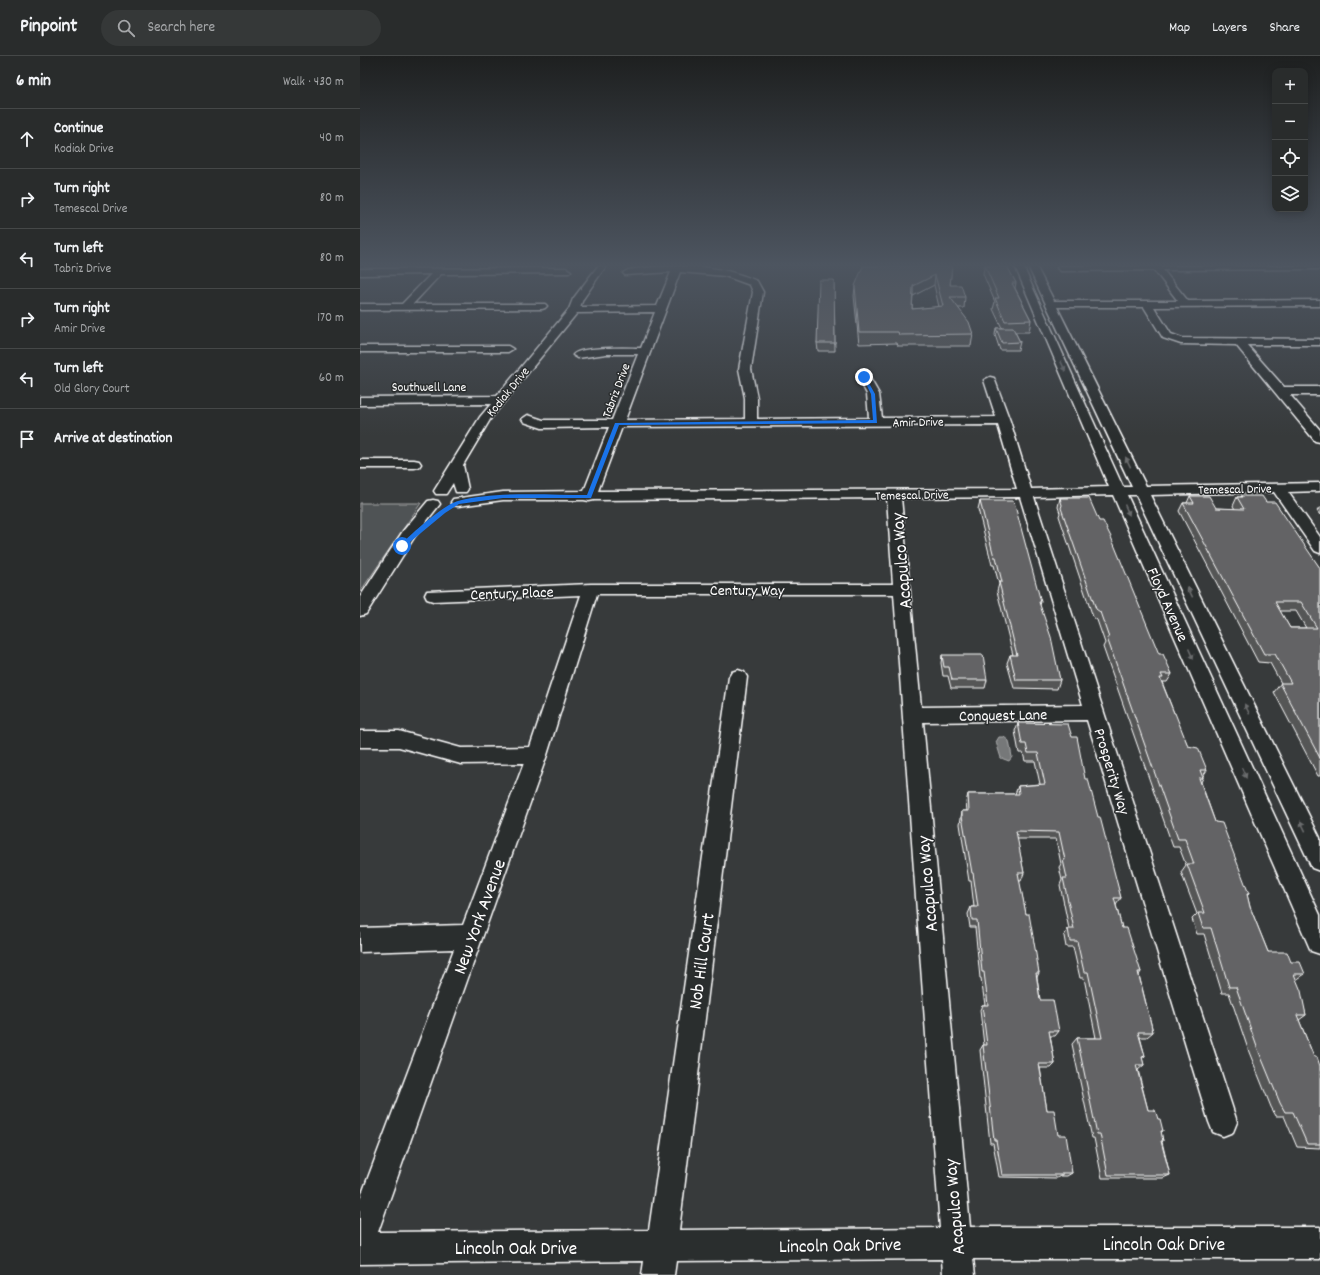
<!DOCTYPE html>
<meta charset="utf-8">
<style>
body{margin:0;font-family:Dekko,sans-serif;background:#353838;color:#f1f3f6}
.controls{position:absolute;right:12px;top:12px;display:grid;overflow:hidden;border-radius:8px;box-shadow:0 2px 10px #0003}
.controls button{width:36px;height:36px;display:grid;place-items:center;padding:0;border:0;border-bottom:1px solid #454848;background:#292c2c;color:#f1f3f6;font:20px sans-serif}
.stop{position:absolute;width:12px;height:12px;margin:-9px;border:3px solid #1a73e8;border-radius:50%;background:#fff}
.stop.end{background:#1a73e8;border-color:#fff;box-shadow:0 1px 4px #0008}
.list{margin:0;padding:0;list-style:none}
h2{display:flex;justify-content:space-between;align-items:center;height:52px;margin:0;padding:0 16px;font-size:17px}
h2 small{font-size:13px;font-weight:400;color:#a5a7a9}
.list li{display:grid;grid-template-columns:26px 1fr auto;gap:12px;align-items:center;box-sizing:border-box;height:60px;padding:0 16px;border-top:1px solid #454848}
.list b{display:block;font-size:15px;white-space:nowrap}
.list p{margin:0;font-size:13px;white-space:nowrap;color:#a5a7a9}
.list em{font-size:13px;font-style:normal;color:#a5a7a9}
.icon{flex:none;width:22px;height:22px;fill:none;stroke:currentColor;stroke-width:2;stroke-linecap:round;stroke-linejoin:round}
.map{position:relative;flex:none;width:960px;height:1219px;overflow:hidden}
header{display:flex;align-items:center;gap:24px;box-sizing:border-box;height:56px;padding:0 20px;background:#292c2c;border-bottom:1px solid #454848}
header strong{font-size:19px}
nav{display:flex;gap:22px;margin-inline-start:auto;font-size:14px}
.search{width:280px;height:36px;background:#353838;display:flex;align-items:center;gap:10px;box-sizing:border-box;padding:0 14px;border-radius:22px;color:#a5a7a9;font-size:15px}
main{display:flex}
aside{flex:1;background:#292c2c}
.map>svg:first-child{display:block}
</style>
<header>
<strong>Pinpoint</strong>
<div class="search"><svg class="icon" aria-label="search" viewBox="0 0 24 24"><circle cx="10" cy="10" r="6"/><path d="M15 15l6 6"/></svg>Search here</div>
<nav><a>Map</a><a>Layers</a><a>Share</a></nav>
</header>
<main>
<aside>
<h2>6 min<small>Walk · 430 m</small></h2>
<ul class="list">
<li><svg class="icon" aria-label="ahead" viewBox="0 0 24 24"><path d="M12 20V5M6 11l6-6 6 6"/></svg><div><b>Continue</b><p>Kodiak Drive</p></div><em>40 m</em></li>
<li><svg class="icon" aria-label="right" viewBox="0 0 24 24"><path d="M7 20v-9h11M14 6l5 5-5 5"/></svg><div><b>Turn right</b><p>Temescal Drive</p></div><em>80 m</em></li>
<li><svg class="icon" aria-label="left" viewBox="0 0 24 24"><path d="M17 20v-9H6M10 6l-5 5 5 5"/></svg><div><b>Turn left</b><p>Tabriz Drive</p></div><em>80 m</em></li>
<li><svg class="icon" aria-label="right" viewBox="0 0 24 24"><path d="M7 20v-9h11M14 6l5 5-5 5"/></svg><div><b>Turn right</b><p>Amir Drive</p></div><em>170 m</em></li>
<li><svg class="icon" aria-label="left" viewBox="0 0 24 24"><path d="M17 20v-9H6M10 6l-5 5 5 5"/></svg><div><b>Turn left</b><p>Old Glory Court</p></div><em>60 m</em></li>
<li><svg class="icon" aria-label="arrive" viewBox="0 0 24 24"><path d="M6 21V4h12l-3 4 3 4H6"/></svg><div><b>Arrive at destination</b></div></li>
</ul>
</aside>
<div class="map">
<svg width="960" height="1219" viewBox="0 0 960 1219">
<rect width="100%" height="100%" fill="#373a3b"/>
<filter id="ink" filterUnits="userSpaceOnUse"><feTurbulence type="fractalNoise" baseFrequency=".025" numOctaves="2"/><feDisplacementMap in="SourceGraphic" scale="8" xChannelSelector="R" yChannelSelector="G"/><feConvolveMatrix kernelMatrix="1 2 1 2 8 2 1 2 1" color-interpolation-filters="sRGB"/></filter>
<g filter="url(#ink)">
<path fill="#505354" stroke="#a8a9aa" d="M0,447H61L0,536Z"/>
<path fill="#767879" stroke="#adaeaf" d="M639,681H644L649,685L652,701L649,705L641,702L636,686Z"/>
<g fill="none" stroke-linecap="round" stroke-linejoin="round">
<defs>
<path id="minor" d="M238,210H246L223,243L220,251L297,250L311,216L265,219L263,217L268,214C312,208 356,207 397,225L403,236L391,313L397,342V363L509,362L507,338L498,321L504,318L508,319L519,338L522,362L636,361L624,324L630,321L634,322L650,365L671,433L749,431L655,210H663L763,431H772L668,210H676L694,245H818L794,214L701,215L697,212L700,210H960V213L803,214L828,245L960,244V250L794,251L811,278L822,282L960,283V289H887L924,331H960V339H930L960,374V386L955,385L876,289L821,288L803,282L784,251H697L786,430L960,427V435L928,436L960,481V497L955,495L914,436L790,439L960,782V815L952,812L776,439H767L960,859V898L951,895L753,439L674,441L877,1066L873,1076L863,1080L853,1076L849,1066L727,664L563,666L610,1171H960V1203H613L615,1219H583L582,1203L316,1205L314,1219H282L284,1205L0,1208V1143L94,893L0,896V872L103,869L164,707L101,708L39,691H0V675H39L101,692L170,691L221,539L73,545L67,543L65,539L67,535L231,528H533L527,442L234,444L229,445L224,444H143L98,450L93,449L91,446L93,443L143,436L224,435L249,371L182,372L164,366L162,363L168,359L183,364H252L278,298H246L218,302L213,299C219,290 268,292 281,292L295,256L217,257L131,362L103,409L108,433L106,436H96L93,427L86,438H76L74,435L120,361L131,348L0,349V341L137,340L209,253L213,243ZM320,216L365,220L390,229L393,236L379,313L385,342V363L265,364ZM638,369L657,433L238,435L262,371ZM660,441L723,649L561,651L541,442ZM237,538H534L580,1172L319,1174L387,621L384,616L378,614L372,616L369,621L289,1174L18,1176L187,699Z
M206,212L211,215L209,217L81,218L53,248H185L187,250L185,252L182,253L0,254V248H42L71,218L0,219V213Z
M0,290H148L153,293L148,296H0Z
M0,404H54L59,405L61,408L59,411L54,412H0Z
M73,444L78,445L80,448L55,480L6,558L0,560V541L43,475L68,445Z"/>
</defs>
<use href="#minor" stroke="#fff" stroke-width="3"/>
<use href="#minor" fill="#2a2d2e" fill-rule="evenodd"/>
</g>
<path fill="#555657" stroke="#fff" fill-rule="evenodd" d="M592,210L590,229L605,241L604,252H598L613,278L611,290H538L537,287L499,288L494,240L495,230ZM574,229L579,251L552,253L553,240Z
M624,210H647L656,227L655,232L671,264L669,276H655L660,286L658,294H640L635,279L636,272H642L633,253L635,246L623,218Z
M474,224L475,295H458L457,287Z
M830,440L856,452L875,453L873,450L877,441H881V440L906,446L960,512V720H958L914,636L921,627L910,607L898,606L819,455L823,447H827ZM920,555H936L946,572H930Z
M700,442L799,598L812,618L807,626H802L814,657L828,690L847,714L843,720V722L841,726L855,766L889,838L887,839L890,851L908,896L931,906L945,918L936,924L946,959L939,964L954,1001L960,1010V1092L937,1091L924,1060H916L911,1051L889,996L869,937H862L844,878H837L832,863L837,858L821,816L826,809L819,791H813L743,591L745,587L737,564L733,561L699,460L700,457L698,451Z
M620,445L681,546L680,549L700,624L697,633L654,632L647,607L650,599H653L637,535L639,528L634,509H632L618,453Z
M960,451V459L957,455Z
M582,599L627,624L625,632H591L588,620H583L581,607Z
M658,667L725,723L761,842L756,849L762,872L781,916L779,919L793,976L787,981H780L785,1000L782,1002L784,1009L778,1014L788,1054L798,1063L803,1075L801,1076L803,1085L802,1086L810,1119L803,1122H742L734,1082H732L712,988L717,982H736L724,922H720L713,891H706L704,880L708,873H709L700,829L702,824L699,811L701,808L696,783H657L664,817L661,825H659L666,858L679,917L677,921L680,944L699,975L695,980H690L695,1008L691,1012H680L687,1054L698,1079L712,1117L707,1120H700L697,1122L639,1121L633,1087H630L620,994L623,989H624L620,954L622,949H625L621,922H620L615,871H610L608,858L611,851H614L611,825H609L600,768L602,755H607L606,746L608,738H655L658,730L680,728L675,705H665L663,697H659L655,675Z"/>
<path fill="#454647" stroke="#fff" d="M575,219L574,229L553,240V230Z"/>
<path fill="#636465" stroke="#fff" fill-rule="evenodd" d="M503,210H592L590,229H601L605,241H590L609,266L613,278L539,279L538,276H499L495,230ZM575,219L583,250L552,253L553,230Z
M625,210H647L656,227H652L671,264L645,265L635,242H639Z
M459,224H474L475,287H457Z
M636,272H653L660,286L642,287Z
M830,440H849L856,452L884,453L877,441H882L881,440H902L906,446H915L960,512V702L920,627H931L915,598H904L823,447H834ZM915,546H941L957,572H930Z
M700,442H729L739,465H743L751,481L799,598H803L812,618H801L803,622H800L814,657H815L828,690L838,692L847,714H840L843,722H839L855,766L862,767L889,838H887L890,851L908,896H927L931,906H940L945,918H934L941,935L946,959H937L954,1001H957L960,1010V1088H947L933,1056H925L920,1047L897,991L876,931H869L851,872H843L838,857H845L827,808H834L825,783H818L747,582H749L740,556L736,553L701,452L702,449Z
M620,445H653L654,446L681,546H679L691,581L700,624H656L650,599H657L639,526H642L636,501H634Z
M582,599H623L627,624H592L589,611H584Z
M658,667L708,668L712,681H717L725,723H728L738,761H740L761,842H754L762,872H767L781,916H778L793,976H778L785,1000L782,1001L784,1009H776L788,1054H795L798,1063H800L803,1075H801L803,1085H801L810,1119H748L740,1078H737L717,982H742L728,916H724L717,885H710L708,873H714L703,822H707L703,804H705L699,776L656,775L664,817H658L666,858H669L676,898L679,917H676L680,944H693L699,975H689L695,1008H679L687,1054H694L698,1079H706L712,1117H702V1119H642L636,1084H634L623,989H627L622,949H628L624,916H622L617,864H612L611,851H618L613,817H612L602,760V755H609L608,738H659L658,730L685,728L678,697H668L666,688H662Z"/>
<defs><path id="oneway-solid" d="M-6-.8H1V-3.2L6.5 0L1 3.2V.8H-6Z"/></defs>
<g fill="#6a6c6d">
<use href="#oneway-solid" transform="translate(703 310) rotate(65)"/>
<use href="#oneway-solid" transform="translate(768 406) rotate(-116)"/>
<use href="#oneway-solid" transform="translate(767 454) rotate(66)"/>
<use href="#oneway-solid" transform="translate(830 536) rotate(-116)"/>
<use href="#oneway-solid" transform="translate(831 598) rotate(66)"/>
<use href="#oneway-solid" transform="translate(887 653) rotate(-116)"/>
<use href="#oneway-solid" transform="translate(884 717) rotate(66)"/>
<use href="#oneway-solid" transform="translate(943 770) rotate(-116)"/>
</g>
</g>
<linearGradient id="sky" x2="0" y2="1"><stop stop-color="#1e2020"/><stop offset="0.55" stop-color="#4d5560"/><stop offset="1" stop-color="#4d5560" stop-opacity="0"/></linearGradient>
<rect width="960" height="380" fill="url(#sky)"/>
<path fill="#1a73e8" d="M502,320H505L515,338L517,367L259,369L231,442H143L99,448L85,457L44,491L40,490C49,479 85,448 98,445C135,435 188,439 227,439L255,367L513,364L511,338Z"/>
<g text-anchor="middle" stroke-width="3" stroke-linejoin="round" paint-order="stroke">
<g font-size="13" fill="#fff" stroke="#2a2d2e">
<text x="69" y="335">Southwell Lane</text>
<text transform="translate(255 334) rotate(-69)" y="5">Tabriz Drive</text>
<text transform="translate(147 335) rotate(-51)" y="5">Kodiak Drive</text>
<text transform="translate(558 365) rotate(-1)" y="5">Amir Drive</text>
<text transform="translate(875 432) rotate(-1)" y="5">Temescal Drive</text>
<text transform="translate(552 438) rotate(-1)" y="5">Temescal Drive</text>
</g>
<g font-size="16" fill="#fff" stroke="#2a2d2e">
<text x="387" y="539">Century Way</text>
<text transform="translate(152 536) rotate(-2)" y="6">Century Place</text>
<text transform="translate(809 548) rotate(66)" y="6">Floyd Avenue</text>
<text transform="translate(643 658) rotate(-1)" y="6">Conquest Lane</text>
<text transform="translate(753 715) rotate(73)" y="6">Prosperity Way</text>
</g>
<g font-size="19" fill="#fff" stroke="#2a2d2e">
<text transform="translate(540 505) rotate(-95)" y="7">Acapulco Way</text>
<text transform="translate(566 828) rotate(-95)" y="7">Acapulco Way</text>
<text transform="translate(118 860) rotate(-70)" y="7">New York Avenue</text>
<text transform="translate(340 905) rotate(-82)" y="7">Nob Hill Court</text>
<text transform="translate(593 1151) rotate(-95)" y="7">Acapulco Way</text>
<text x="804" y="1194">Lincoln Oak Drive</text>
<text transform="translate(480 1188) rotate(-1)" y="7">Lincoln Oak Drive</text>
<text x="156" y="1198">Lincoln Oak Drive</text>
</g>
</g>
</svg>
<div class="controls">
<button>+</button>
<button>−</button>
<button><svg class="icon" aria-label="locate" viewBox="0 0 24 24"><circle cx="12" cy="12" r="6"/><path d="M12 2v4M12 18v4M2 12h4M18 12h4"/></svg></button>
<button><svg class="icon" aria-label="layers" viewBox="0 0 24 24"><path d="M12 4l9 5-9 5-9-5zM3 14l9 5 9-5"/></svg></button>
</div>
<div class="stop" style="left:42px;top:490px"></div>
<div class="stop end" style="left:504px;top:321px"></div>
</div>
</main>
